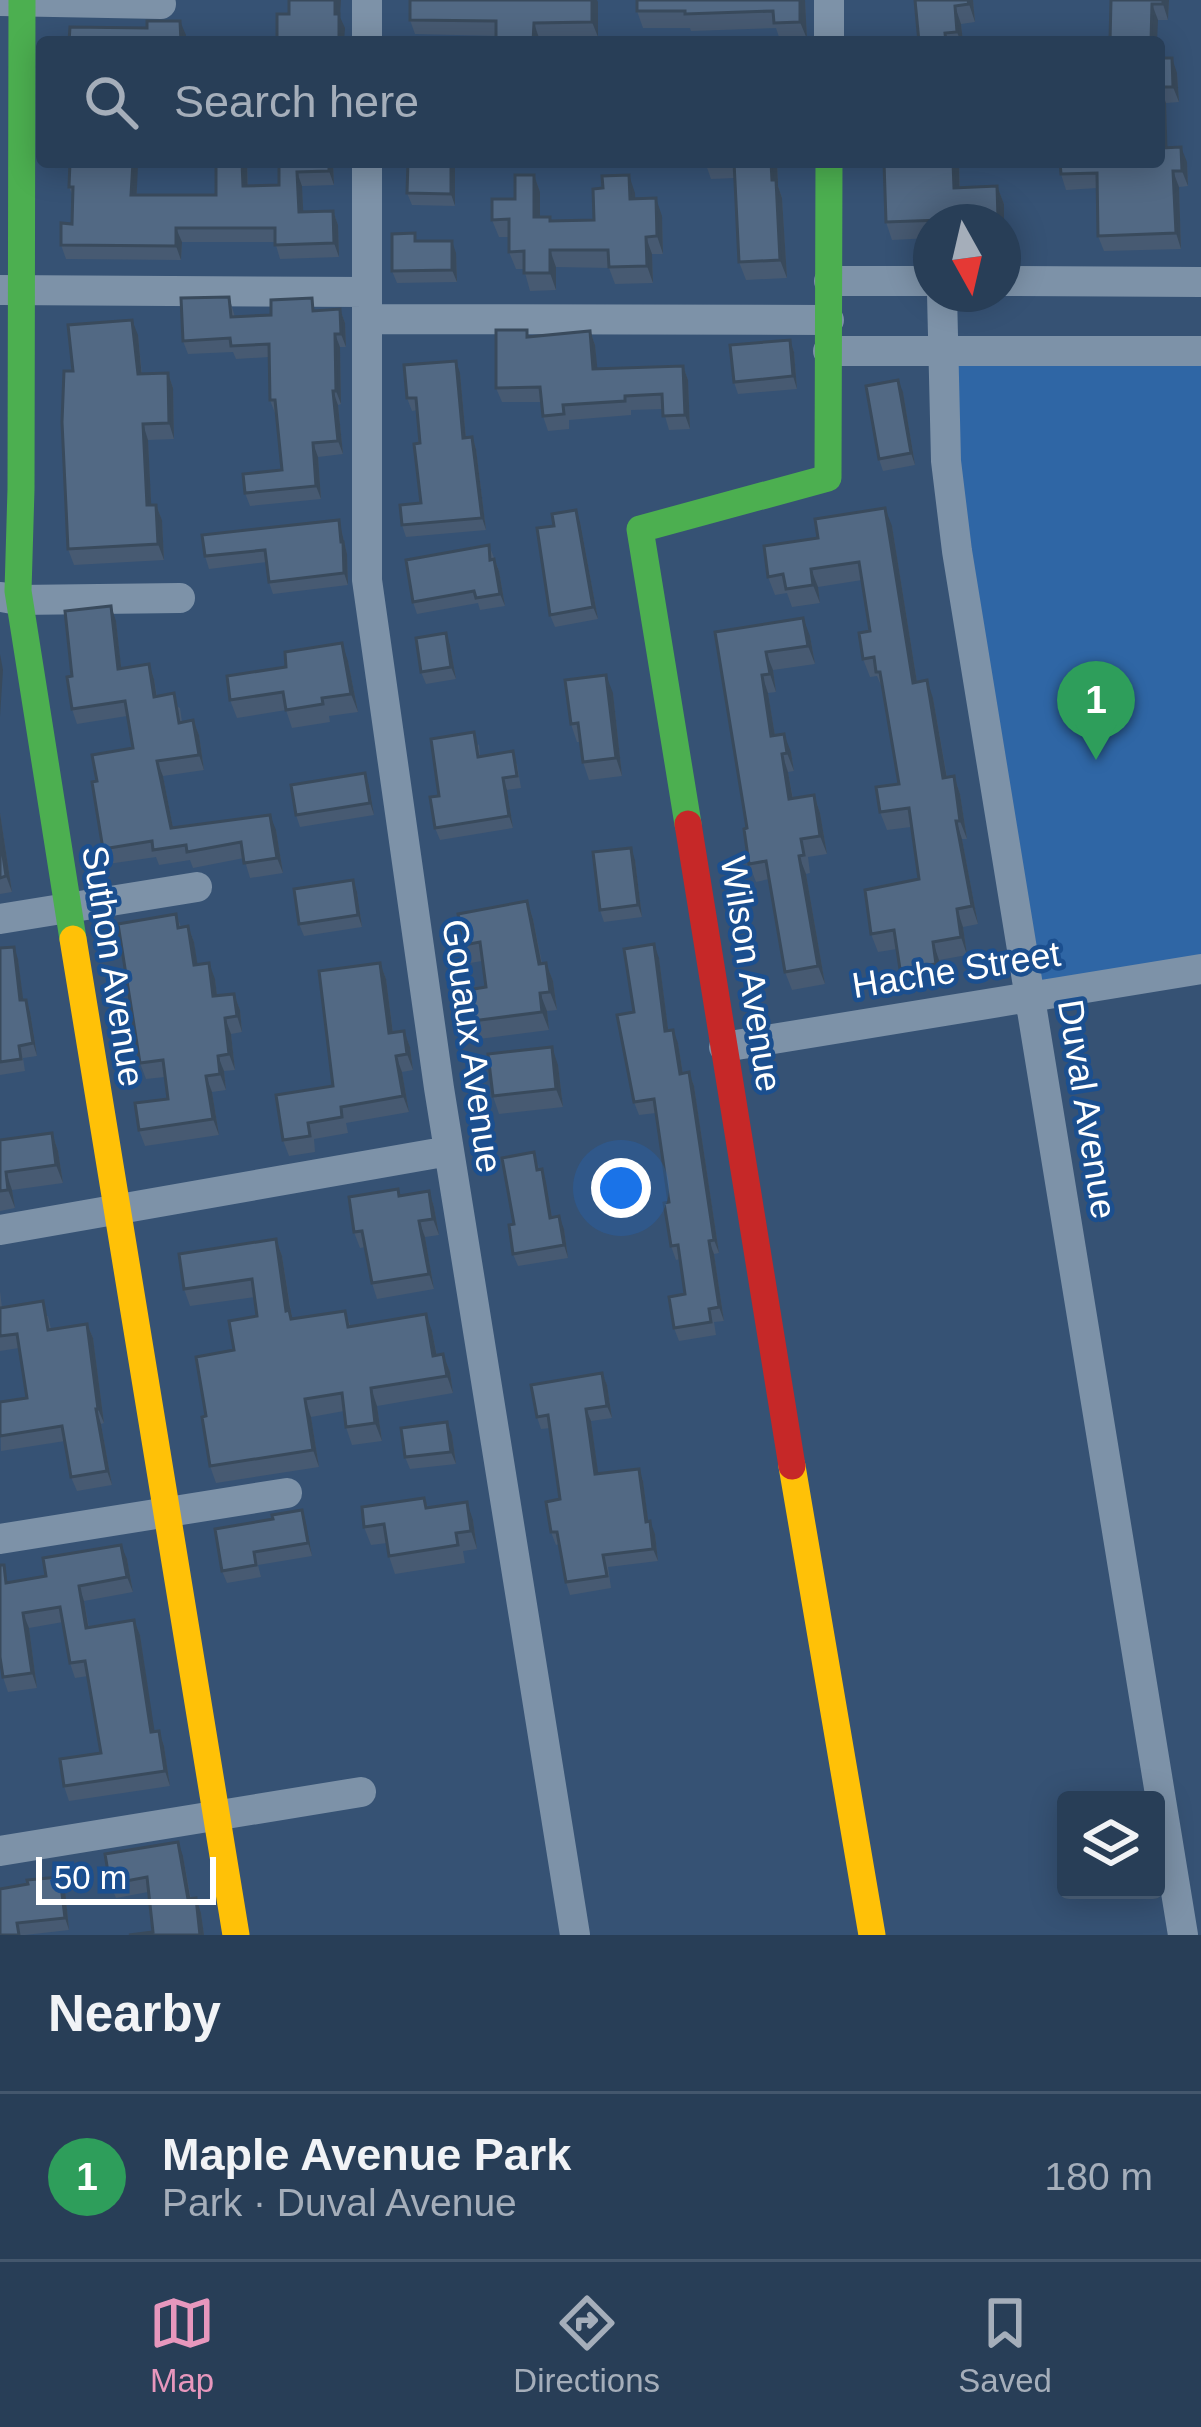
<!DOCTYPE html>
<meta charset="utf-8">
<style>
body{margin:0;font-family:Helvetica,sans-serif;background:#30455d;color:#f1f3f6}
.controls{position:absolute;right:36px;bottom:36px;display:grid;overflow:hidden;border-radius:12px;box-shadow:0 6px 30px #0003}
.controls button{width:108px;height:108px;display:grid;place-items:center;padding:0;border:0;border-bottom:3px solid #44576d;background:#283e57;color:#f1f3f6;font:60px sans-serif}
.compass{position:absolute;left:913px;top:204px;width:108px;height:108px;border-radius:50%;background:#283e57;box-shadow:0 6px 30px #0003;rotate:172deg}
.scale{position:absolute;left:36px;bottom:30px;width:180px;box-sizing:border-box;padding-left:12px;border:6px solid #fff;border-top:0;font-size:33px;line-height:42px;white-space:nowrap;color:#fff;-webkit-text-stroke:9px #1b4f8f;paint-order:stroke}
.you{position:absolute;left:621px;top:1188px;width:42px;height:42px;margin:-30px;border:9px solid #fff;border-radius:50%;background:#1a73e8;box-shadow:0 0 0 18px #1a73e833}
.badge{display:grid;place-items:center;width:78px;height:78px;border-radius:50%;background:#e797bd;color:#fff;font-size:39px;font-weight:700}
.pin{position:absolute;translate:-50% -99px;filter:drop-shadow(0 3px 6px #0008)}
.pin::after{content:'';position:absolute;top:63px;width:42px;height:36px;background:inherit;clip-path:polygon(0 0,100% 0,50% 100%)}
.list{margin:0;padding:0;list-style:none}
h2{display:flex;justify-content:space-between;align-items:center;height:156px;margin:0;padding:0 48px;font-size:51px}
h2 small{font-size:39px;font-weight:400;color:#a5aeba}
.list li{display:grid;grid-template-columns:78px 1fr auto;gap:36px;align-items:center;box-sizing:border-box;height:168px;padding:0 48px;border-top:3px solid #44576d}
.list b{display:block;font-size:45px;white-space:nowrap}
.list p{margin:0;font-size:39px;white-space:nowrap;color:#a5aeba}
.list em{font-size:39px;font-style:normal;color:#a5aeba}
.icon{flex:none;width:66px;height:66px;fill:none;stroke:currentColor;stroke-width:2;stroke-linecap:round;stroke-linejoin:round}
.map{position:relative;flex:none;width:1201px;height:1935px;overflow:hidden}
.search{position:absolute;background:#283e57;box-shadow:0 6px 30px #0003;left:36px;right:36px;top:36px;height:132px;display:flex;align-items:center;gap:30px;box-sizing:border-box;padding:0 42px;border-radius:12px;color:#a5aeba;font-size:45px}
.sheet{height:324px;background:#283e57}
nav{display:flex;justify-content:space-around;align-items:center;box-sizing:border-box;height:168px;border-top:3px solid #44576d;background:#283e57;font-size:33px;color:#a5aeba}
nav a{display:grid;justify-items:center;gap:6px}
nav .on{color:#e797bd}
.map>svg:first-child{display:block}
</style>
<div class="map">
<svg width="1201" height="1935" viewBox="0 0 1201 1935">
<rect width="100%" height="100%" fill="#365274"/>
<path fill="#2f66a5" d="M943,351H1201V969L1030,996Z"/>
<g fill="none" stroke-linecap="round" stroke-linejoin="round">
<path stroke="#7d92a8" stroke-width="30" d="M0,1L161,4
M367,42V0
M829,42V0
M367,162V580L439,1088L575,1935
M829,281H931
M1003,281L1201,282
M0,290L367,292
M942,294L946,461L957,551L1183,1935
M367,319L829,320
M828,351H1201
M1,597L18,600L180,598
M0,919L197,887
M724,1047L1201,969
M0,1230L449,1151
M0,1539L287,1493
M0,1851L361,1792"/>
<path stroke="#4caf50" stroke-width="27" d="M22,0L21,489L18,591L73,939
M688,824L640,529L828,478L829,162"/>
<path stroke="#ffc107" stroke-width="27" d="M73,939L236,1935
M792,1466L872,1935"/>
<path stroke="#c62828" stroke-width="27" d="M688,824L792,1466"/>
</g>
<path fill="#475a72" d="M637,0H805L807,39L780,40L776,28L691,31L690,28H643L637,11Z
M915,0H973L975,22L961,24L963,42H919Z
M1111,0H1169L1168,20H1158Z
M598,2V37L539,38V42H496V36L415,34L410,20Z
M1159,58L1177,73L1179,102L1166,103L1167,147L1187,162L1188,186L1179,187L1181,249L1104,251L1098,236L1097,188L1066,190L1061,174L1159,162Z
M70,162H137V195H216V162H247L248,186L279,185V162H333L334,185L302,186L303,212L333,211L338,225L339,257L280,259L275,242H182L181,260L66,259L61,245L72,224L73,197L69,187Z
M455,162V206L412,205L407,193Z
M705,162H777L778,186L782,198L787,278L746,280L739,262L735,178L711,179Z
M959,162L960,188L997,186L1004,204V236L1003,222H931V238L892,240L886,222Z
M534,175L540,192V217H550L551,221L594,220L635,193V199L662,216L663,254H652L653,283L615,284L609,268L556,267V290L530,291L524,269H516L509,252V237H499L492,220L515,199Z
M417,241L456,253L457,282L397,283L392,271Z
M229,297L235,317L340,309L345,323L346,347H340L341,404L338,405L343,454L318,457L321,499L250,506L245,493L282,470L276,413H275L270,400L269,357L236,359L233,352L188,354L183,341Z
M590,331L595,345L597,369L683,366L688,380L690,429L669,430L663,409L631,410V415L569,420V429L548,431L543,416L542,402H502L496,388L530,337Z
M138,335L142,374L168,373L173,388L174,439L148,440L151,505H156L162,520L164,560L74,565L68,549L73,371Z
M790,340L794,352L797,389L738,394L734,382Z
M460,373L466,438L472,437L476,449L486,530L406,537L402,525L421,503L417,410L412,411L407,398Z
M903,392L915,465L883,471L879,459Z
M576,510L580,522L598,619L555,627L550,615L554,526Z
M339,520L347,554L348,585L273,594L269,582L267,562L209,569L205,556Z
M892,526L917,682L933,698L947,777L954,776L960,794L967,839H962L978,924L963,927L967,955L939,960L943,982L907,987L900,969L897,949L878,952L871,934L919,879L911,827L887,830L880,812L899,784L883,690L877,676L870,677L863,659L870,631L862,580L818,587L820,603L792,607L787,593L775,595L768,577Z
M489,545L499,571L505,606L480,610L478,603L417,614L413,602Z
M116,621L121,668L149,664L154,679L157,696L180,708L182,722L193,720L199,735L204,770L163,776L173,828L276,830L283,873L250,878L244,858L193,868L190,860L159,865L156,857L108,864L103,849L97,781L133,748L127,716L77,724L72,709V676Z
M715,632L810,636L815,664L773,670L776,692L768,693L775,736L791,752L794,771L788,772L793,798L814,795L820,813L827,854L808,857L810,873L806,874L825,984L792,990L785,972L769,879L756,882L749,864L747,828Z
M450,645L456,679L426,684L421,672Z
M348,661L358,712L329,716L330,722L292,728L286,710L237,718L230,700Z
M613,693L622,776L589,780L583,762L580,742H577L571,724Z
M479,744L480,756L517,764L521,788L507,790L513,828L440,840L435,828L439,796Z
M365,773L369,786L374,815L300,827L296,815Z
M0,813L12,892L0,894Z
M635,860L642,917L604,922L600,910Z
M357,892L362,927L304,936L299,924Z
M527,901L533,919L542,963H546L553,981L557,1010L547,1011L549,1030L479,1039L472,1021L486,987L482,961L470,963L464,945Z
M176,914L181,927L188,926L194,942L197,964L215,979L217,996L234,994L240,1010L242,1032L231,1034L235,1070L224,1071L226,1090L212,1092L219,1135L145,1146L139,1130L168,1099L165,1077L146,1079L140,1063Z
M0,948L18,959L23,1000H26L30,1012L37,1056L23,1058L25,1071L0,1075Z
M659,958L668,1030L678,1043L683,1074L689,1072L694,1086L719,1253L714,1254L724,1321L714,1322L716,1335L679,1341L674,1328L685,1294L680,1259L676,1260L671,1246L669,1202L656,1113L639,1115L634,1102V1012Z
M380,963L386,979L393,1032L404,1031L410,1047L413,1070L402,1072L409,1112L346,1123L348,1133L314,1139L315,1152L289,1156L283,1140L333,1086Z
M558,1065L563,1107L499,1114L493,1096Z
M52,1133L58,1151L63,1183L12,1190L15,1208L0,1211V1140Z
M538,1164L539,1170L542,1169L546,1182L552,1218L564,1229L568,1258L518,1266L513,1254L514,1224Z
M429,1191L434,1207L439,1235L425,1237L434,1289L377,1299L372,1283L365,1247L360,1248L354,1232L401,1196Z
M276,1239L282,1256L292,1318L345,1311L351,1327L432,1331L437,1356L443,1354L450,1372L453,1393L377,1406L382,1441L352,1445L346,1427L344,1411L311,1417L319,1467L216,1483L210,1466L206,1416L234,1350L257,1316L255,1297L190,1306L184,1289Z
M0,1291L2,1308L48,1316L51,1329L87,1324L93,1338L104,1423L101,1424L112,1485L77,1491L71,1477L65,1441L1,1451L0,1402L27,1398L19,1348L0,1351Z
M602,1373L607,1385L612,1418L591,1421L598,1474L639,1469L643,1481L648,1522L655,1534L658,1561L608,1567L611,1588L570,1595L566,1582L559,1544L556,1545L551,1532L560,1499L550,1428L541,1429L537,1417Z
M452,1435L456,1464L410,1469L405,1457Z
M424,1498L428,1507L473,1520L477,1549L463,1551L465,1563L395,1574L389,1556L387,1543L371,1545L364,1527Z
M302,1510L306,1523L312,1556L258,1565L261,1577L227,1583L222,1571L273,1519Z
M127,1559L133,1592L84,1601L89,1628L134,1620L140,1635L154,1732L159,1731L164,1746L170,1786L69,1801L64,1786L101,1753L88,1676L75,1678L70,1663L63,1622L29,1628L37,1688L8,1692L3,1677L10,1583Z
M183,1856L191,1899L201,1913L204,1935H129L153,1932L148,1892L116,1898L110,1884Z
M65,1889L69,1930L25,1935H0Z"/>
<path fill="#394a5c" d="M335,0H341L340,17L345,28L344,42H339L335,14Z
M592,0H597L598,2V37L592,22Z
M800,0H805L807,39L800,22Z
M968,0H973L975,22L969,4Z
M1163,0H1169L1168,20L1163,4Z
M1152,4L1158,20L1157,42H1151Z
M955,6L961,24L963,42H961L957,32Z
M180,21L186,35V42H181Z
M534,23L539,38V42H533Z
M1172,58L1177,73L1179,102L1173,87Z
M1160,87L1166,103L1168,163L1162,148Z
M1181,147L1187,162L1188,186L1182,171Z
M133,162H137L138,165L136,209L131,195Z
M242,162H247L248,200L243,186Z
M329,162H333L334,185L329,171Z
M451,162H455V206L451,194Z
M771,162H777L778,186L782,198L787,278L780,260Z
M953,162H959L960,206L954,188Z
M1173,171L1179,187L1181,249L1176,233Z
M297,172L302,186L304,226L299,212Z
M534,175L540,192V235L534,217Z
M629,175L635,193L636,217L630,199Z
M997,186L1004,204V236L1003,222H999L998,218Z
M656,198L662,216L663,254L657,236Z
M333,211L338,225L339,257L334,243Z
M176,228L182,242L181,260L176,246Z
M646,237L652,254L653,283L647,266Z
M452,241L456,253L457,282L452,270Z
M550,250L556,267V290L550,273Z
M340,309L345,323L346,347L341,334Z
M132,320L138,335L143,389L138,374Z
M590,331L595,345L599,384L593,369Z
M335,334L340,347L341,404L336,391Z
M790,340L794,352L797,389L793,376Z
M456,361L460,373L467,450L463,438Z
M683,366L688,380L690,429L685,415Z
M168,373L173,388L174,439L169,423Z
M898,380L903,392L915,465L911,453Z
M333,391L338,405L343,454L338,441Z
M143,424L148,440L152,520L147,505Z
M472,437L476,449L486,530L482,518Z
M313,443L318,457L321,499L316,486Z
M156,505L162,520L164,560L158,544Z
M885,508L892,526L920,701L913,683Z
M576,510L580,522L598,619L593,607Z
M339,520L347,554L348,585L344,573Z
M494,559L499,571L505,606L500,594Z
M811,569L818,587L820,603L813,585Z
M111,606L116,621L123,684L118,669Z
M803,618L810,636L815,664L808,646Z
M446,633L450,645L456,679L451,667Z
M342,643L348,661L358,712L351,694Z
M766,652L773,670L776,692L770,674Z
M0,654L3,670L0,717Z
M149,664L154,679L159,712L154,697Z
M606,675L613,693L622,776L616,758Z
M762,675L768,693L778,754L771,736Z
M927,680L933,698L950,796L943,778Z
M193,720L199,735L204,770L199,755Z
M784,734L791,752L794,771L787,753Z
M782,754L788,772L796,817L789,799Z
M157,761L163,776L176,843L171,828Z
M365,773L369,786L374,815L370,803Z
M954,776L960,794L967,839L960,821Z
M503,778L507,790L513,828L509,816Z
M814,795L820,813L827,854L820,836Z
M0,813L12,892L6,876L0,835Z
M270,815L276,830L283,873L277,858Z
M956,821L962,839L978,924L972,906Z
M631,848L635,860L642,917L638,905Z
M799,856L806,874L825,984L818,966Z
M353,880L357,892L362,927L358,915Z
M527,901L533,919L545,982L539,964Z
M957,909L963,927L967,955L961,937Z
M188,926L194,942L200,980L194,965Z
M933,942L939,960L943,982L936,964Z
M654,944L659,958L670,1044L665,1031Z
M14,947L18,959L25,1013L20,1000Z
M209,963L215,979L219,1012L213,996Z
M380,963L386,979L395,1049L389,1033Z
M546,963L553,981L557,1010L550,992Z
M540,993L547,1011L549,1030L542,1012Z
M234,994L240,1010L242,1032L237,1016Z
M26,1000L30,1012L37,1056L33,1043Z
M225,1018L231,1034L235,1070L229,1054Z
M673,1030L678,1043L685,1087L680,1074Z
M404,1031L410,1047L413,1070L407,1054Z
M552,1047L558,1065L563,1107L556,1089Z
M218,1056L224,1071L226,1090L220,1074Z
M396,1056L402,1072L409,1112L403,1096Z
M689,1072L694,1086L719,1253L714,1240Z
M206,1076L212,1092L219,1135L213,1119Z
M52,1133L58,1151L63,1183L56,1165Z
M542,1169L546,1182L554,1230L550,1218Z
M6,1172L12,1190L15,1208L8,1190Z
M429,1191L434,1207L439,1235L433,1219Z
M559,1216L564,1229L568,1258L564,1245Z
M419,1221L425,1237L434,1289L429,1274Z
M276,1239L282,1256L291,1314L295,1327L286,1311Z
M709,1241L714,1254L724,1321L719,1307Z
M426,1314L432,1331L440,1373L433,1356Z
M87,1324L93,1338L104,1423L98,1409Z
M443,1354L450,1372L453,1393L447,1376Z
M602,1373L607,1385L612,1418L607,1406Z
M371,1388L377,1406L382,1441L375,1423Z
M305,1399L311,1417L319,1467L313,1450Z
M96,1409L101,1424L112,1485L107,1471Z
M586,1409L591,1421L600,1486L595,1474Z
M447,1422L452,1435L456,1464L451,1452Z
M639,1469L643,1481L650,1534L646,1522Z
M467,1502L473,1520L477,1549L471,1531Z
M302,1510L306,1523L312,1556L308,1543Z
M650,1521L655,1534L658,1561L653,1549Z
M121,1545L127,1559L133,1592L127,1577Z
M79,1586L84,1601L91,1643L86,1628Z
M23,1613L29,1628L37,1688L32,1673Z
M134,1620L140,1635L157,1747L151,1732Z
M159,1731L164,1746L170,1786L165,1771Z
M178,1842L183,1856L193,1914L188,1899Z
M60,1877L65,1889L69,1930L65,1918Z
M196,1898L201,1913L204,1935H200Z"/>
<path fill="#526984" stroke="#394a5c" stroke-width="3" d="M289,0H335V14H339V42H277V14H289Z
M410,0H592V22L534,23L533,42H496V21L410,20Z
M637,0H800V22L774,23L773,11L685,14V11H637Z
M915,0H968L969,4L955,6L957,32L945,33L946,42H919Z
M1111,0H1163V4H1152L1151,42H1110Z
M147,21H180L181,42H69L70,27L147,28Z
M1159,58H1172L1173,87H1160L1162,148L1181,147L1182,171H1173L1176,233L1098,236L1097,173L1061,174L1060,162H1159Z
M70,162H133L131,195H216V162H242L243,186L279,185V162H329V171L297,172L299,212L333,211L334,243L275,245V228H176V246L61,245V223L72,224L73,187H69Z
M408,162H451V194L407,193Z
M734,162H771L772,180H776L780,260L739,262Z
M884,162H953L954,188L997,186L998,218L886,222Z
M515,175H534V217H550V221L594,220L593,189L603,188L602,176L629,175L630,199L656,198L657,236L646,237L647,266L609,267L608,250H550V273H524V251L509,252V219L492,220V199H515Z
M415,233V241H452V270L392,271V234Z
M229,297L231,317L271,315V300L312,298L313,311L340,309L341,334H335L336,391H333L338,441L313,443L316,486L245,493L243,474L282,470L275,400H270L269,344L231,346L230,338L183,341L181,298Z
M132,320L138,374L168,373L169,423L143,424L147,505H156L158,544L68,549L62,422L64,371H73L68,325Z
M496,330H527V337L590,331L593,369L683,366L685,415L663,416L662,394L625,396V401L563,405L564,414L543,416L540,387L496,388Z
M790,340L793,376L734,382L730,345Z
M456,361L463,438L472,437L482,518L402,525L400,505L421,503L414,444L420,443L416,398H407L404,365Z
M898,380L911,453L879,459L866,386Z
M885,508L913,683L927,680L943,778L954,776L960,821H956L972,906L957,909L961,937L933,942L936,964L900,969L894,930L871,934L865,890L919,879L909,808L880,812L876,787L899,784L880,672H876L874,657L863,659L859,633L870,631L859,562L811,569L813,585L786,589L783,574L768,577L764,546L818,538L815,519Z
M576,510L593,607L550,615L537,528L554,526L552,514Z
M339,520L341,542H343L344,573L269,582L265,550L205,556L202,535Z
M489,545L490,560L494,559L500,594L476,598L474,591L413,602L406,560Z
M111,606L118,669L149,664L154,697L174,693L179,723L193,720L199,755L157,761L171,828L270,815L277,858L244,863L241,842L187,852L186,845L153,850L152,841L103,849L92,782L97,781L92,755L133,748L125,701L72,709L67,677L72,676L65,611Z
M803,618L808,646L766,652L770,674L762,675L771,736L784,734L787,753L782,754L789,799L814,795L820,836L801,839L804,855L799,856L818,966L785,972L766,861L749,864L744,829L747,828L715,632Z
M446,633L451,667L421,672L416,638Z
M342,643L351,694L322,698L323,704L286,710L283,692L230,700L227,676L286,667L285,652Z
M606,675L616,758L583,762L578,723L571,724L565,680Z
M474,732L478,757L513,751L517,776L503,778L509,816L435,828L430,797L439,796L431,739Z
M365,773L370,803L296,815L291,785Z
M0,835L6,876L0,878Z
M631,848L638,905L600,910L593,852Z
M353,880L358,915L299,924L294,889Z
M527,901L539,964L546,963L550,992L540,993L542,1012L472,1021L468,990L486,987L480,942L464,945L458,914Z
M176,914L178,928L188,926L194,965L209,963L213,996L234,994L237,1016L225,1018L229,1054L218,1056L220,1074L206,1076L213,1119L139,1130L135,1103L168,1099L163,1060L140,1063L118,924Z
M654,944L665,1031L673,1030L680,1074L689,1072L714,1240L709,1241L719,1307L709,1309L711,1322L674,1328L669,1297L685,1294L678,1245L671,1246L664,1203L669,1202L654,1099L634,1102L617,1015L634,1012L624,949Z
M14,947L20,1000H26L33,1043L19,1046L21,1059L0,1062V948Z
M380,963L389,1033L404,1031L407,1054L396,1056L403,1096L341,1107L342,1117L308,1123L310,1136L283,1140L276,1095L333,1086L319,971Z
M552,1047L556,1089L493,1096L488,1054Z
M52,1133L56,1165L6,1172L8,1190L0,1191V1140Z
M534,1152L537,1170L542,1169L550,1218L559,1216L564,1245L513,1254L509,1225L514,1224L502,1158Z
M398,1189L399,1196L429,1191L433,1219L419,1221L429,1274L372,1283L362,1231L354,1232L349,1197Z
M276,1239L286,1311L289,1310L291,1319L345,1311L348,1327L426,1314L433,1356L443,1354L447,1376L371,1388L375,1423L346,1427L342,1393L305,1399L313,1450L210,1466L202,1417L206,1416L196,1357L234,1350L229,1321L257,1316L252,1279L184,1289L179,1254Z
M43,1301L48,1330L87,1324L98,1409H96L107,1471L71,1477L62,1426L0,1436V1402L27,1398L17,1334L0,1336V1308Z
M602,1373L607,1406L586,1409L595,1474L639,1469L646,1522L650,1521L653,1549L603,1555L607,1576L566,1582L557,1532H551L546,1502L560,1499L548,1415L537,1417L531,1385Z
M447,1422L451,1452L405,1457L401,1428Z
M424,1498L426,1508L467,1502L471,1531L456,1533L458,1545L389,1556L384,1524L364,1527L362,1507Z
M302,1510L308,1543L254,1552L256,1565L222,1571L215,1529L273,1519L272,1515Z
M121,1545L127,1577L79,1586L86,1628L134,1620L151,1732L159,1731L165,1771L64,1786L60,1759L101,1753L85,1661L70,1663L60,1607L23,1613L32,1673L3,1677L0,1657V1565H4L6,1583L46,1576L43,1558Z
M178,1842L188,1899L196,1898L200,1935H129L153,1932L147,1877L110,1884L105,1854Z
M60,1877L65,1918L17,1923L19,1935H0V1889L28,1884L27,1880Z"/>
<g text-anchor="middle" stroke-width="9" stroke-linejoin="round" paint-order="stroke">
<g font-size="36" fill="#fff" stroke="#1b4f8f">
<text transform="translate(114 966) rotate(81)" y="13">Suthon Avenue</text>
<text transform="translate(956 969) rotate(-9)" y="13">Hache Street</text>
<text transform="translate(752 974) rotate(81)" y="13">Wilson Avenue</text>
<text transform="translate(473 1046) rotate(82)" y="13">Gouaux Avenue</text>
<text transform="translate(1088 1109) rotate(81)" y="13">Duval Avenue</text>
</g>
</g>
</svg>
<div class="controls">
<button><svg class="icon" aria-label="layers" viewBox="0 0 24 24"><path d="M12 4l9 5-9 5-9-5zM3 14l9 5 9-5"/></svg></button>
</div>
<svg class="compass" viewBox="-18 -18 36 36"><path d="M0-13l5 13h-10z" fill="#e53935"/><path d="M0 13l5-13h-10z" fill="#a5aeba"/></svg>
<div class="scale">50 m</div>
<div class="you"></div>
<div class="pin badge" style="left:1096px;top:760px;background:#2e9e5b">1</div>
<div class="search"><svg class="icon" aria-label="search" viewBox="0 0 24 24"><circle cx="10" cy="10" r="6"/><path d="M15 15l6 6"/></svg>Search here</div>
</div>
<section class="sheet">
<h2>Nearby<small></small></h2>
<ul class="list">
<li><span class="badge" style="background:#2e9e5b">1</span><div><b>Maple Avenue Park</b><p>Park · Duval Avenue</p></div><em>180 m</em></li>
</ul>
</section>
<nav>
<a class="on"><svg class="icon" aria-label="map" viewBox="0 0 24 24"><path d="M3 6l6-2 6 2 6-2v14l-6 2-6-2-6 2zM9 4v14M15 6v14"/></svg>Map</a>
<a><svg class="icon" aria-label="directions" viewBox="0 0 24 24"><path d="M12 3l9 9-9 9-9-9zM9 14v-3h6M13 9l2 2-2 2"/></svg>Directions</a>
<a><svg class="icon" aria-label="saved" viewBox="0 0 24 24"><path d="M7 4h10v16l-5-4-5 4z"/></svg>Saved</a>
</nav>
